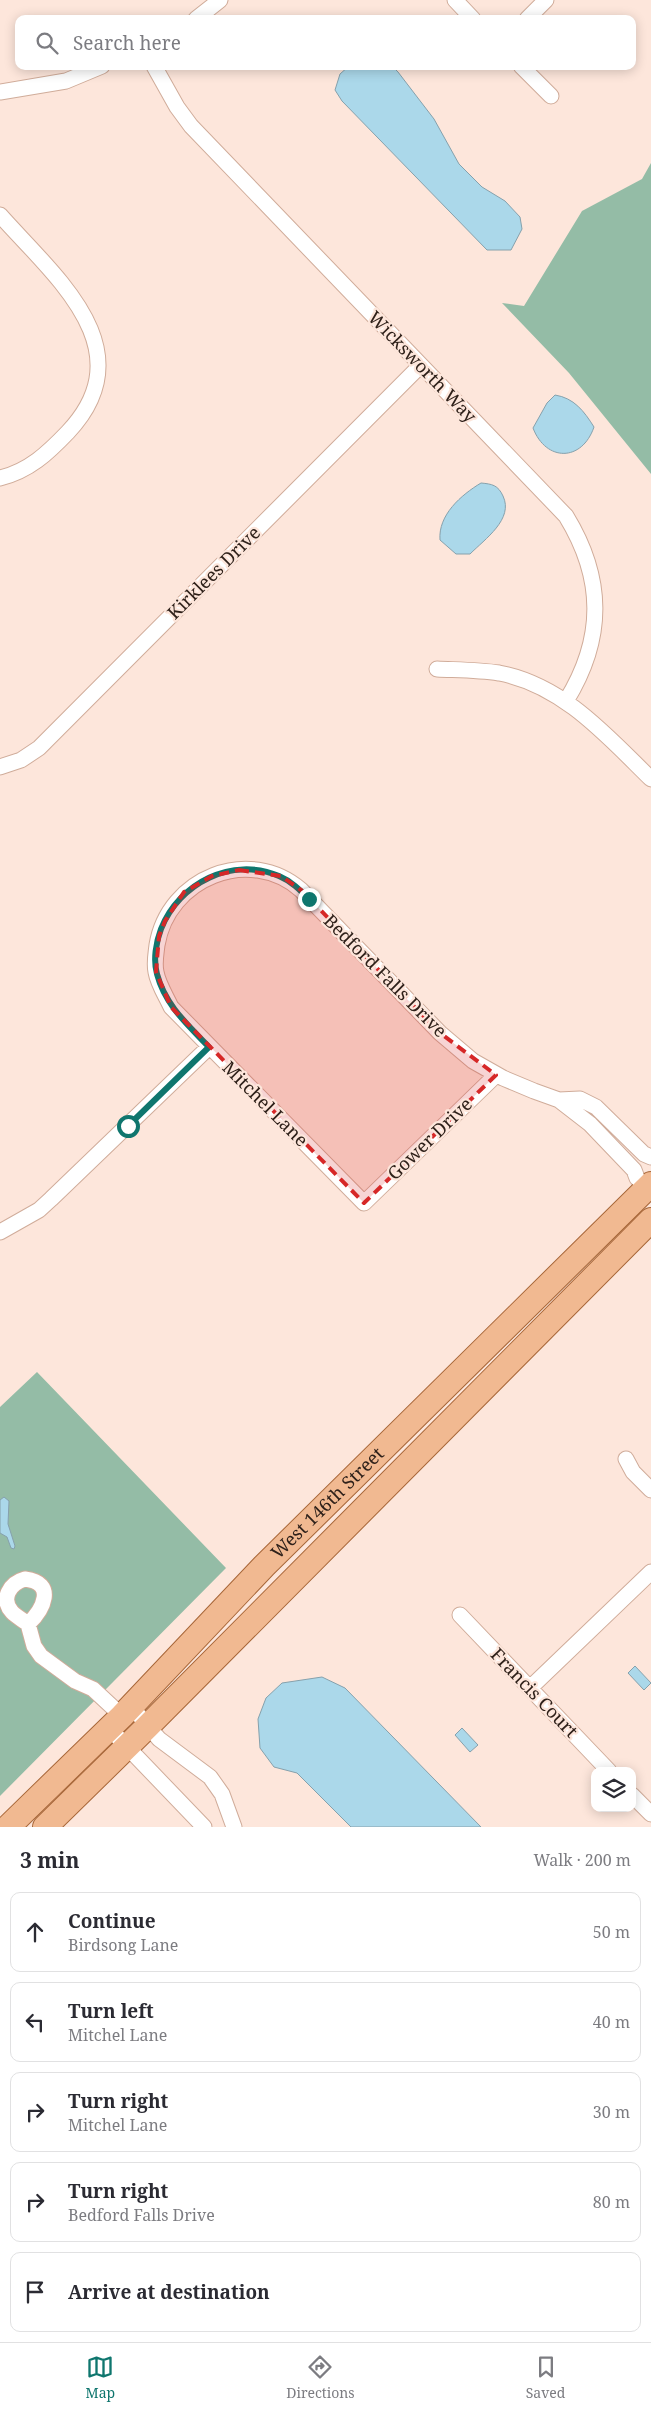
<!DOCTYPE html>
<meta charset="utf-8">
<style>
body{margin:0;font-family:"Noto Serif",serif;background:#f7f7f7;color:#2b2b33}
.controls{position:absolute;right:15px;bottom:15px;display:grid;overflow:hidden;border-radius:10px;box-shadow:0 2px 12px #0003}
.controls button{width:45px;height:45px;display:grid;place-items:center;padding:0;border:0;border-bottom:1px solid #e1e1e2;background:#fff;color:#2b2b33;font:25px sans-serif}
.stop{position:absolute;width:15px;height:15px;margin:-11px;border:4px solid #0f766e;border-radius:50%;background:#fff}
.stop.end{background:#0f766e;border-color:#fff;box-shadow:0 1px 5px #0008}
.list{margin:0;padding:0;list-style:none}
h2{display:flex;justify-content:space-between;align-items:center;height:65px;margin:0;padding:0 20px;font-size:21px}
h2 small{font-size:16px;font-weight:400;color:#7c7c81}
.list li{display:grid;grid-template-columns:32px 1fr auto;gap:15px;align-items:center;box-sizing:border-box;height:80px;margin:0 10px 10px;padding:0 10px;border:1px solid #e1e1e2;border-radius:10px}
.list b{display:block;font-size:19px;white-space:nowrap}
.list p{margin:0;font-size:16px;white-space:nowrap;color:#7c7c81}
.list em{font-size:16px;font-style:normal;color:#7c7c81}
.icon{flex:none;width:28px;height:28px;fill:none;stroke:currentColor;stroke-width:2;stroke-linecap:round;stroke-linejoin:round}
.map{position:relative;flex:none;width:651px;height:1827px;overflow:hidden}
.search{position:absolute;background:#fff;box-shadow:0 2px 12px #0003;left:15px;right:15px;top:15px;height:55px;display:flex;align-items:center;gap:12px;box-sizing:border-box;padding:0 18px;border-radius:10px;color:#7c7c81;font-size:19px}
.sheet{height:515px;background:#fff}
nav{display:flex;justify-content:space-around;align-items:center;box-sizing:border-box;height:70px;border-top:1px solid #e1e1e2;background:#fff;font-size:14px;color:#7c7c81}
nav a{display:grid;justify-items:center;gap:2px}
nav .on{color:#0f766e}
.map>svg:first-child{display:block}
</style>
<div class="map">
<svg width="651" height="1827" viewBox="0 0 651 1827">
<rect width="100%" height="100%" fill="#fde6db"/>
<path fill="#94bca6" d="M651,163V474L569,373L502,303L524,306L582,211L642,179Z
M37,1372L226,1568L0,1796V1407Z"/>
<path fill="#abd8ea" stroke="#86a1ac" d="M349,66H392L398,72L434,119L459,164L482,187L505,201L520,217L522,229L511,250H487L342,101L335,90L340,74Z
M555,395C574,398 584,411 594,427C582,462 546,462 533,428L547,403Z
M481,483C492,484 498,485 503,496C514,519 485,539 470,554H456L440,540C438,515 461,495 481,483Z
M4,1497L9,1501L8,1524L15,1546L14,1549L11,1548L7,1537L0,1533V1500Z
M635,1666L651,1683L644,1690L628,1673Z
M322,1677L345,1688L481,1827H351L297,1773L274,1767L260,1748L258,1719L266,1698L282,1683Z
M462,1728L478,1745L470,1752L455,1735Z"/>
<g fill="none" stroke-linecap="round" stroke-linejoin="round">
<defs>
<path id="minor" d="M455,0L473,19
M196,19L220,0
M527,19L546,0
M154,66L177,107L191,126L566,516C604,578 605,638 566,701
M521,66L551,96
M0,92L66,81L102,66
M0,215C54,276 146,349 68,432C48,453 29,471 0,478
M437,669C458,670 479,670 499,673C563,685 607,736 651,779
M0,767L21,760L39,748L420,366
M496,1075L364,1203L171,1007C166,996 158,984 156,972C154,963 156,954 157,945C168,878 249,845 301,890L440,1033L473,1061L503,1078L534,1091L559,1100L580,1099L596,1107L644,1154L651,1157
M559,1100L590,1124L634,1170L637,1178L651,1192
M0,1232L39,1210L51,1199L209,1047
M626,1459L633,1472L651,1490
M25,1579C57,1583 43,1610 28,1624C23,1620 17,1617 12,1612C0,1599 10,1583 25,1579Z
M460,1615L609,1771
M28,1624L34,1646L41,1656L75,1681L93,1689L122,1716
M530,1688L651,1572
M131,1706L159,1739L210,1777L222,1794L234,1827
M109,1728L204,1827
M632,1795L651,1814"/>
<g id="primary">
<path id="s1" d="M8,1827L122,1716L264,1566L651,1184"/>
<path d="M45,1827L147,1727L651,1220"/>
</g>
</defs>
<use href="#minor" stroke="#d0ac9a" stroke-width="17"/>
<use href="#primary" stroke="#a76638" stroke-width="26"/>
<use href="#minor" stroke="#fff" stroke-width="15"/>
<use href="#primary" stroke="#f1b991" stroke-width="24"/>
</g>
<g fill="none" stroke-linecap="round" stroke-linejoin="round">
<path stroke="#0f766e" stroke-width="6" d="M128,1126L209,1047C188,1025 165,1005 157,974C153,960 156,942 161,929C179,883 232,856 279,876C291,881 300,890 309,899"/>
</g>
<path fill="#d62828" fill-opacity="0.2" stroke="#d62828" stroke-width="4" stroke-dasharray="10 6" stroke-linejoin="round" d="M239,870L281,876L301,890L440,1033L496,1075L364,1203L171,1007L156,972L159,936L165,921L184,892L212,876Z"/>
<g text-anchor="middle" stroke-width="4.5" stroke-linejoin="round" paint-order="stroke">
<g font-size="18" fill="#2f211a" stroke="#fde6db">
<text transform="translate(422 367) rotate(46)" y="6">Wicksworth Way</text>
<text transform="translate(214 573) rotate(-45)" y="6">Kirklees Drive</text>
<text transform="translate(385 976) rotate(45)" y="6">Bedford Falls Drive</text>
<text transform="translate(265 1104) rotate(45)" y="6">Mitchel Lane</text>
<text transform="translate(430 1139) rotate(-44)" y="6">Gower Drive</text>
<text dy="6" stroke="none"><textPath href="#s1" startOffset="455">West 146th Street</textPath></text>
<text transform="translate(534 1693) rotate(46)" y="6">Francis Court</text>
</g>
</g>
</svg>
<div class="controls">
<button><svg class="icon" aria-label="layers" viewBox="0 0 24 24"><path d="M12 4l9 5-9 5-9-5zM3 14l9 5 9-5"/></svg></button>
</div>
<div class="stop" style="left:128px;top:1126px"></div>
<div class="stop end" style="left:309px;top:899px"></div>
<div class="search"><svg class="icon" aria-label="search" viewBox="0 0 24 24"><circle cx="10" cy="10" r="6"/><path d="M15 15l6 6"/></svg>Search here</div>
</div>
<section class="sheet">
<h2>3 min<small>Walk · 200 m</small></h2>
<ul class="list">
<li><svg class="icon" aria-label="ahead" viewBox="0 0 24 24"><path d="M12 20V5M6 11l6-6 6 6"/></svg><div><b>Continue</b><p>Birdsong Lane</p></div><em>50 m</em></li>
<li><svg class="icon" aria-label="left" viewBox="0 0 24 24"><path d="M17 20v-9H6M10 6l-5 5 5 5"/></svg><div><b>Turn left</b><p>Mitchel Lane</p></div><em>40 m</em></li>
<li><svg class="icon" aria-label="right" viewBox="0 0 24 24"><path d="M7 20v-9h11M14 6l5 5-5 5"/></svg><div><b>Turn right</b><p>Mitchel Lane</p></div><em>30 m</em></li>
<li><svg class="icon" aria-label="right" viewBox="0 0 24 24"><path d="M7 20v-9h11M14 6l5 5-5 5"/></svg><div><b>Turn right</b><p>Bedford Falls Drive</p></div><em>80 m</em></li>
<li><svg class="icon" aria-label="arrive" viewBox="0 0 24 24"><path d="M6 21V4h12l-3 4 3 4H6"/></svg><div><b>Arrive at destination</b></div></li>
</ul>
</section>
<nav>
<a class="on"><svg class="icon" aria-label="map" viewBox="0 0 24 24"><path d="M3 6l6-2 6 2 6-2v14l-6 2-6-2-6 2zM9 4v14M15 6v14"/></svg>Map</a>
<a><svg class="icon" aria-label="directions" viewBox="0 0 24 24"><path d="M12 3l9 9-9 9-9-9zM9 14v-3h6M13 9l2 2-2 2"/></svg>Directions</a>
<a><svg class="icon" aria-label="saved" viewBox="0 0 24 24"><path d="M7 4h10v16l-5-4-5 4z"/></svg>Saved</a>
</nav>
